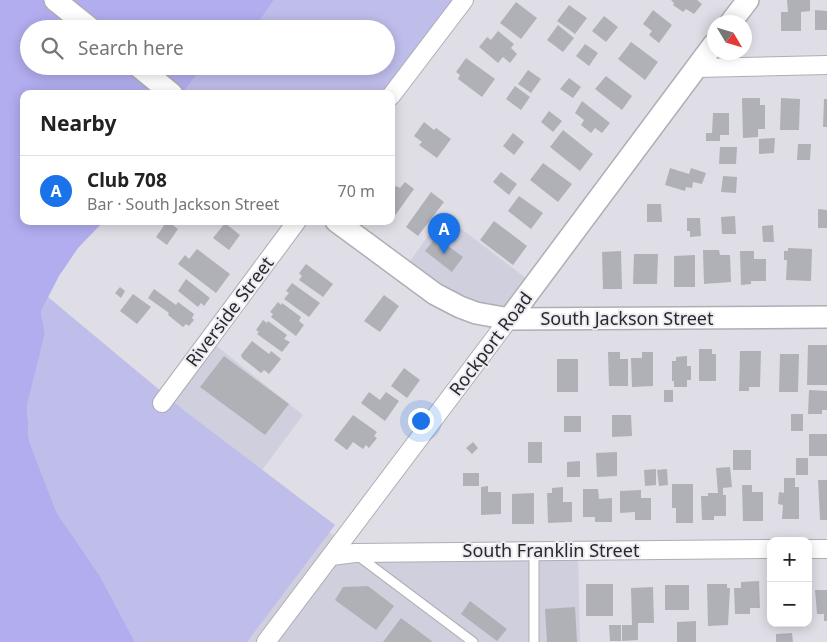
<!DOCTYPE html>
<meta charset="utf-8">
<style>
body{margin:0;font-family:"Noto Sans",sans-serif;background:#f6f6f6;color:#222}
.controls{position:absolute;right:15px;bottom:15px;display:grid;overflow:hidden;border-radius:10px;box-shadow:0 2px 12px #0003}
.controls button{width:45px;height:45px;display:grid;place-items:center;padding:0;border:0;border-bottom:1px solid #e0e0e0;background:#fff;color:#222;font:25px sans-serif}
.compass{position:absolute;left:707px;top:15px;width:45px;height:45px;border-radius:50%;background:#fff;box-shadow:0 2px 12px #0003;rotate:128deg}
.you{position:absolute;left:420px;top:420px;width:18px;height:18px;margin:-12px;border:4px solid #fff;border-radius:50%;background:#1a73e8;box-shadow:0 0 0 8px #1a73e833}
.badge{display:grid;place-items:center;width:32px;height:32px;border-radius:50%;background:#1a73e8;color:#fff;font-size:16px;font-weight:700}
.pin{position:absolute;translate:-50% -41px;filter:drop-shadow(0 1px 2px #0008)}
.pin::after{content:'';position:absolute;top:26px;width:18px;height:15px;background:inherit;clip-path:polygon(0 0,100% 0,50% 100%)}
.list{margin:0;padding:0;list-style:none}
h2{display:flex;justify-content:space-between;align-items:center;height:65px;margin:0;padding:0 20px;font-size:21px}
h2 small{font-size:16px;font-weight:400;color:#767676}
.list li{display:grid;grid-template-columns:32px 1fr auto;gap:15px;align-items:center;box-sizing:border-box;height:70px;padding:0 20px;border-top:1px solid #e0e0e0}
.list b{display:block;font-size:19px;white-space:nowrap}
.list p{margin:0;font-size:16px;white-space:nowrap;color:#767676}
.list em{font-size:16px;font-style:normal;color:#767676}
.icon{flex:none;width:28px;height:28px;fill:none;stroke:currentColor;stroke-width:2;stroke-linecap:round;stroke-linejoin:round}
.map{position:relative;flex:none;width:827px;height:642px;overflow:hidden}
.search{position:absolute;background:#fff;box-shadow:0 2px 12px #0003;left:20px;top:20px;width:375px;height:55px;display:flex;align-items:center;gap:12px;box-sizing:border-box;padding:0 18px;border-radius:28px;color:#767676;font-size:19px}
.panel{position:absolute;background:#fff;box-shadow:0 2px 12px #0003;left:20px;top:90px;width:375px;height:135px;border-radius:10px}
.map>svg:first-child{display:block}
</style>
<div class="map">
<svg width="827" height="642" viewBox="0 0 827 642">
<rect width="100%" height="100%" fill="#dfdee6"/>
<path fill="#cfcfde" d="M443,215L535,285L509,319L403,271Z
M209,340L303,415L257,477L342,542L331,555L578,551L580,642H135L162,403Z"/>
<path fill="#bfbdea" d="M274,0H464L391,94H182L203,66H386V29H254Z
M48,297L186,412L335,525L247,642H135L100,576L57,513L29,441L27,404L45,334L41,311Z"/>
<path fill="#b1adef" d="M0,0H274L254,29H29V66H203L182,94H24V221H104L78,248L59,276L41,311L45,334L27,405L29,441L57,513L100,576L135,642H0Z"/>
<path fill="#b0b0b7" d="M671,0H697L702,4L694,14L686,9L683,12L673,5L674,3Z
M787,0H810V11L801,12V31H781V12H788Z
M516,2L537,18L521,39L500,23Z
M569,5L587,18L575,34L557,21Z
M653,10L672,25L659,43L649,35L652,31L643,24Z
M815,10L827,11V30H815Z
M604,16L618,27L606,42L592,31Z
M558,25L574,38L563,52L547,40Z
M498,31L514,44L511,48L517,54L510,63L503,57L498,63L479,47L487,37L491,40Z
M631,42L658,62L645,80L618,59Z
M585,44L598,53L589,66L576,56Z
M466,58L495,79L482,97L458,79L460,75L456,72Z
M528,70L541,79L531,93L518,84Z
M606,76L632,96L622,110L595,89Z
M569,78L581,87L573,98L560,89Z
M515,86L530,97L521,110L506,99Z
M742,98H760V105H765V129H758V137L743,138Z
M781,98L800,99L799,130H780Z
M824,99H827V127H823Z
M582,101L610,123L602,133L595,128L591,133L581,125L584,120L575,113Z
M549,111L562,121L553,132L541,122Z
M713,113H729V135H720V141H706V133H712Z
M424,122L434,130L436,128L451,139L437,158L419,145L422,142L414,136Z
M563,130L593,154L580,171L550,147Z
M513,133L524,142L514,155L503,146Z
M775,138L774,153L759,154V139Z
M798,144H811L810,160H797Z
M720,147H737L736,164H719Z
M543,163L572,184L558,202L530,180Z
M670,168L689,174L691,168L706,173L702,184L693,182L692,188L686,187L685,191L665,185Z
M501,172L517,184L509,195L493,182Z
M723,176L737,177L736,193L721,192Z
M405,182L414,189L394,217L391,215V192L396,186L400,188Z
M431,192L444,202L418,236L406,227Z
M519,196L543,213L531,229L508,211Z
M647,204H661L662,222H647Z
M818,209L827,210V228H818Z
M735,216L736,234H722L721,217Z
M687,218H700L701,236L690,237V231H687Z
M167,221L178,229L167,245L156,237Z
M494,221L527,246L513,265L480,240Z
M225,223L240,235L229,250L213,238Z
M773,225L774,242H763L762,226Z
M436,237L463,257L452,272L425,251Z
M788,248L812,249L811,281L786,280L787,260H784V251H788Z
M197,249L230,274L216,293L178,264L185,255L189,259Z
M703,250H719L720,255H730L731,282L704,284Z
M621,251L622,289H603L602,252Z
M740,251H754V259H766V281H751V284L741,285Z
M634,254H658L657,284H633Z
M695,255V287H674V256Z
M306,264L333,284L323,297L299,280L302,276L299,273Z
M186,279L210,298L204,306L201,303L198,307L178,291Z
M292,283L320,303L309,317L284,299L289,293L286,291Z
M120,287L125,291L121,298L115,293Z
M154,289L176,305L178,302L194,314L192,318L194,320L189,326L186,324L183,327L168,315L169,313L148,298Z
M133,294L151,307L137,324L120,311Z
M384,295L399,306L380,332L364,321Z
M278,302L281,305L282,303L301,317L299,321L304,325L296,336L271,317L273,314L270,312Z
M263,320L267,323L268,321L287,335L284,339L290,342L282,352L257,334L259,332L256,330Z
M252,341L269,354L271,351L281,359L269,374L264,370L261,373L242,358L241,355Z
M808,345H827V385H807Z
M699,349H712V354H716V381H699Z
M740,351H761L760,387H749V391H739Z
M608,352H620V359H628V386H609Z
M642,352H653V386L632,387L631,358H642Z
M780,354H799L798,392H779Z
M224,356L289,404L265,435L200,387Z
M687,356V366H691V380H687V387H674V381H672V361H676V357Z
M557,359H578V392H557Z
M404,368L420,380L407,398L391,386Z
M664,390H673V402H664Z
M809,390L827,391V410H822V414H808Z
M369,392L380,400L386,392L399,401L385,421L361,403Z
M791,414H803V431H791Z
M353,415L377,432L374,436L377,438L369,448L366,445L363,449L353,442L347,450L334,440Z
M612,415H631L632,436L612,437Z
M564,416H581V432H564Z
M809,434H827V456H809Z
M473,442L478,448L472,454L466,448Z
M528,442H542V463H528Z
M733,450H751V470H733Z
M617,452V476L597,477L596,453Z
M796,458H808V475H796Z
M580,461V477H567V462Z
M730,467L732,487L723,488V495H726V516H714V520H702L701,496H708V493H718L716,468Z
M656,469V485L645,486L644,470Z
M667,469L668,485L659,486L657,470Z
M463,473H479V486H463Z
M784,478H795V487H799V519H782L783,505L778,504L779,492L784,493Z
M818,480H827V520H820Z
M672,484H693V523H676V508H672Z
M742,485H752V492H763V521H743Z
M488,486V492H501V514L481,515V487Z
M563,487V502H572V522L548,523L547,493H552V488Z
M583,489H598L599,499L612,498V522H595V517H583Z
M641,490V498H651V520H635V512L620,513V491Z
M534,493V524H512V494Z
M759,581L760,608H750V614H735L734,588H741V582Z
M586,584H613V616H586Z
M707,584H727V588H730L728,625L708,626Z
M665,585H689V610H665Z
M368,586L394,606L376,630L335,600L343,587Z
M653,587L654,623H638V640L622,641V625H632L631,588Z
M815,590H827V621H824V614H817Z
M470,601L507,629L497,641L461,614Z
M575,607L577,642H547L545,609Z
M401,618L433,642H383Z
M696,621V642H677V622Z
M609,625H621V641H610Z
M792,633L793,642H776V634Z"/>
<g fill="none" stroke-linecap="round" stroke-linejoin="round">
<defs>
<path id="service" d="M534,551V642
M357,555L473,642"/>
<path id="minor" d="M697,68L827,65
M391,96L464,0
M162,403L297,221
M808,549H827
M331,556L355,553L771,549
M266,642L509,319"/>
<path id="tertiary" d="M55,0L91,29
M731,22L748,0
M138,66L172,94
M336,221L435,294L460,307L476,313L509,319L827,317
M509,319L714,44"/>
</defs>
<use href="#service" stroke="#aeaeb5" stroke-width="11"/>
<use href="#minor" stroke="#aeaeb5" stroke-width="20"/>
<use href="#tertiary" stroke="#aeaeb5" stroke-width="24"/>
<use href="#service" stroke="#fff" stroke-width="9"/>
<use href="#minor" stroke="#fff" stroke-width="18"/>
<use href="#tertiary" stroke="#fff" stroke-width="21"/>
</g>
<g text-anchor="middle" stroke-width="4" stroke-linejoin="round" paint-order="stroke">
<g font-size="18" fill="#29292b" stroke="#ececf3">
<text transform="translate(230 312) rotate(-53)" y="6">Riverside Street</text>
<text x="627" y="325">South Jackson Street</text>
<text transform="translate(491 344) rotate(-53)" y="6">Rockport Road</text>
<text x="551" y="557">South Franklin Street</text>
</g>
</g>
</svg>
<div class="controls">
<button>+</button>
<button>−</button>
</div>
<svg class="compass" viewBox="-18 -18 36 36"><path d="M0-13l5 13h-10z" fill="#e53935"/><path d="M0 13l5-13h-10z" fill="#767676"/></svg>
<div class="you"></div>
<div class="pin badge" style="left:444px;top:254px">A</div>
<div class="search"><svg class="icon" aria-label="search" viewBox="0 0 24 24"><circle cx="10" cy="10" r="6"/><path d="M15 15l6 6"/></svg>Search here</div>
<section class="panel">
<h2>Nearby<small></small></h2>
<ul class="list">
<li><span class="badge">A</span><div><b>Club 708</b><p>Bar · South Jackson Street</p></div><em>70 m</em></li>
</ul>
</section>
</div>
